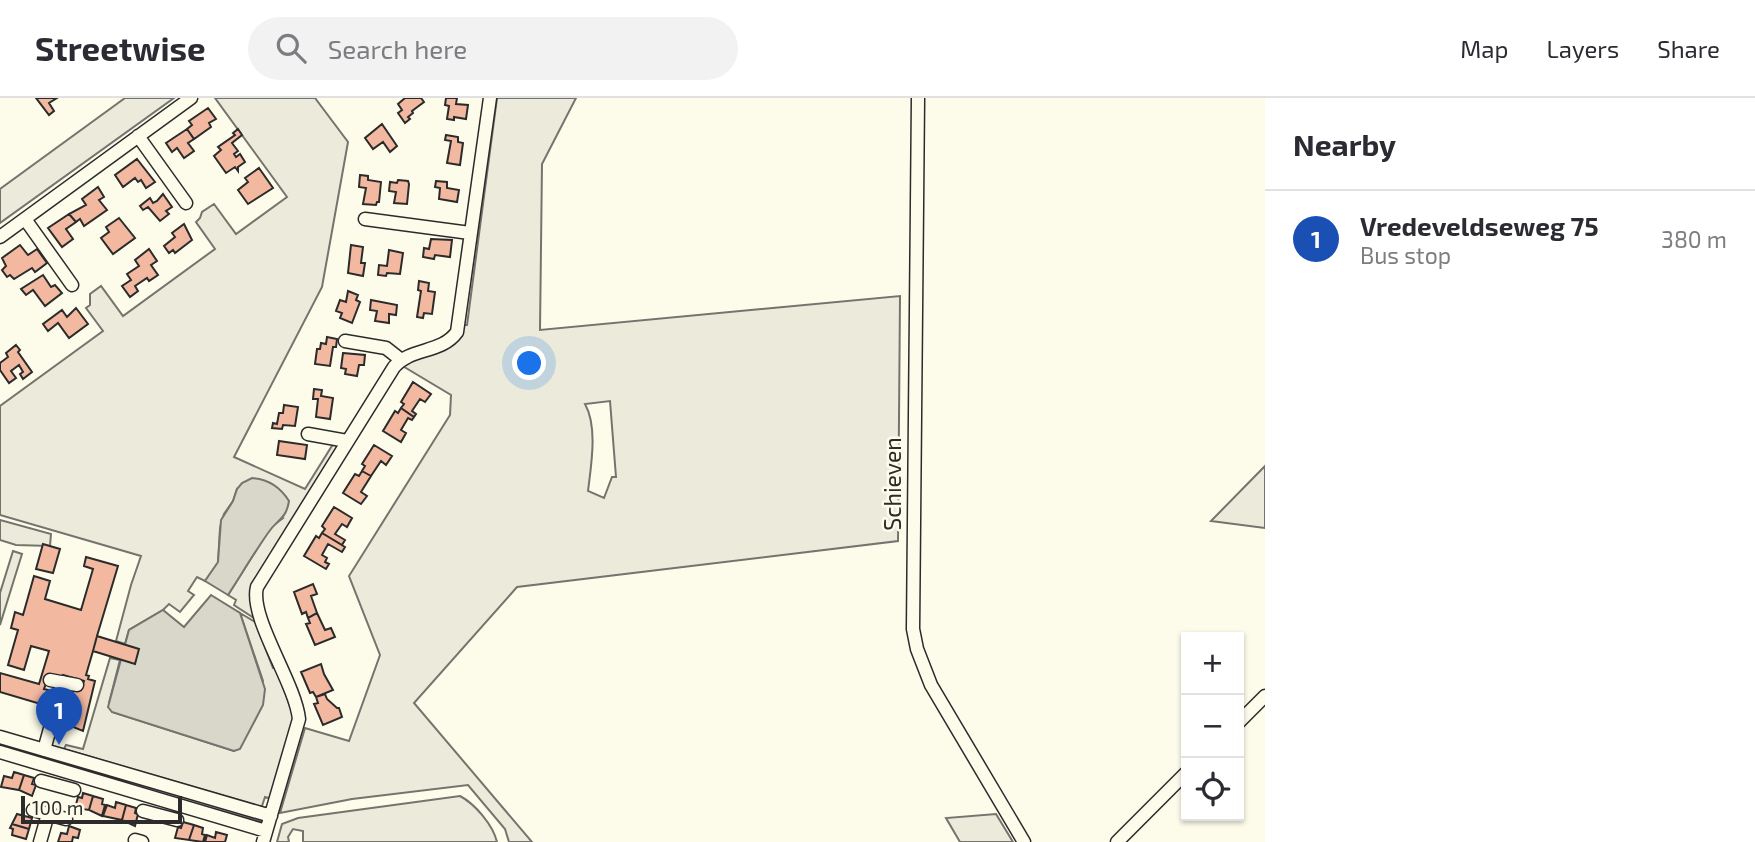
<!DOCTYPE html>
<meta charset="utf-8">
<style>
body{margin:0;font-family:"Exo 2",sans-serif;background:#f2f2f3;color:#2b2b33}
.controls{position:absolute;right:21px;bottom:21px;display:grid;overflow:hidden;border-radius:0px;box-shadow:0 2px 5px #0004}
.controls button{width:63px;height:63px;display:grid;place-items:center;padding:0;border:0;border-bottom:2px solid #e1e1e2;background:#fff;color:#2b2b33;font:35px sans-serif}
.scale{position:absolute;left:21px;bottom:18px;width:161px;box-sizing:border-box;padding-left:7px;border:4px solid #2b2b2b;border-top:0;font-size:19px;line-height:24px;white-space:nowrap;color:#2b2b2b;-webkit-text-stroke:5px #fdfbea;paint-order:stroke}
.you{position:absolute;left:530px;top:266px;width:24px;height:24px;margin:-18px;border:5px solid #fff;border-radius:50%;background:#1a73e8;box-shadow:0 0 0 10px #1a73e833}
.badge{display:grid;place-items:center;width:46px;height:46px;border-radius:50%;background:#0b8043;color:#fff;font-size:23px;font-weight:700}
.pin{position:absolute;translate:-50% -58px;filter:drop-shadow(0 2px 4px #0008)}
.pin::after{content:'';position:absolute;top:37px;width:24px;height:21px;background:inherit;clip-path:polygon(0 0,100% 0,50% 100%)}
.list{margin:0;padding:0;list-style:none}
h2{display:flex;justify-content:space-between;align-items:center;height:91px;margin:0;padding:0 28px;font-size:30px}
h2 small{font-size:23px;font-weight:400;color:#7c7c81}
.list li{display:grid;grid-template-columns:46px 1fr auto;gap:21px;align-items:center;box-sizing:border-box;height:98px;padding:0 28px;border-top:2px solid #e1e1e2}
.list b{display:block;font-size:26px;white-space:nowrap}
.list p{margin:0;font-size:23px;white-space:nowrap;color:#7c7c81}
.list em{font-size:23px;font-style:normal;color:#7c7c81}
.icon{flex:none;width:38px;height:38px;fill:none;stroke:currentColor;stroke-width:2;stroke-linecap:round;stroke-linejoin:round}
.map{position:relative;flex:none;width:1265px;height:744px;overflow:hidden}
header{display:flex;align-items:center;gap:42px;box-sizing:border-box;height:98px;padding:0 35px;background:#fff;border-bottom:2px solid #e1e1e2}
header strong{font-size:33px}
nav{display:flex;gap:38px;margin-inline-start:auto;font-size:24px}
.search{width:490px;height:63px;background:#f2f2f3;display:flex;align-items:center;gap:18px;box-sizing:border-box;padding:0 24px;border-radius:38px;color:#7c7c81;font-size:26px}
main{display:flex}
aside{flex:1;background:#fff}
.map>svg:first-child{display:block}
</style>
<header>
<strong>Streetwise</strong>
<div class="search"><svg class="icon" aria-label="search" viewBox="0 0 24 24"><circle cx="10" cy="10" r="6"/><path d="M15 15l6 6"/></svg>Search here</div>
<nav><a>Map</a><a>Layers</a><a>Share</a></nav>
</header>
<main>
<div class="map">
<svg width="1265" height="744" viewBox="0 0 1265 744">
<rect width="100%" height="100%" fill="#fdfbea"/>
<path fill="#ecebdb" stroke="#74746e" stroke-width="2" fill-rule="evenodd" d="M125,0H174L0,125V91Z
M215,0H315L348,44L322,189L234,359L305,391L335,343L338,348L253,485L257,522L234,507L236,502L228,497L270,430L283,420L237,391L233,403L224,416L220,430L218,465L205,483L197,479L188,493L194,497L180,514L169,506L163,512L129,532L125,546L116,543L131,487L141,458L0,417V308L103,233L86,210L90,207V196L101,188L123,218L215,151L196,124L200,120L202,114L214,106L236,136L287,99Z
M497,0H576L542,66L540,232L900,198L898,443L517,489L414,605L532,744H509L505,731L468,687L352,701L280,715L305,630L349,643L380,557L349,478L450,317L451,297L401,267L463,227H467ZM610,303L616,379H612L604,400L588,393C591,368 598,329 585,306Z
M1265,368V430L1211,423Z
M0,422L51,436L50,448L16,447L0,442Z
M240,515L255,524L273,570H276L294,619L272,701L265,699L262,708H258L64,651L66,647L83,651L110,560L120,562L109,605L112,614L234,653L263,583Z
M43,658L258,721L261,724L42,662Z
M460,698C475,706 493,727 497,744H303V733L293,731L288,739L289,744H277L282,726L298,720Z
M996,716L1013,744H960L946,720Z"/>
<path fill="#eceadb" stroke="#74746e" stroke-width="2" d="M13,453L22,456L0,527V495Z"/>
<path fill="#d8d7c9" stroke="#74746e" stroke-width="2" d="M252,380C268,381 281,390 289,403C286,422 277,421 268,435C254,455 241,477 228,497L205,483L218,464L221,422L233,403L237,391L242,385Z
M211,497L240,515L265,591L263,607L240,651L234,653L112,614L108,609L129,532L163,512L184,529Z"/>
<path fill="#f2b8a0" stroke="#2b2b2b" stroke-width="2" d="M36,0H57L49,5L54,13L49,17Z
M405,0H421L424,4L412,13L413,15L408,19L410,21L405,25L398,15L402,12L398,6Z
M446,0H457L456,6L468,7L466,21L454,19V22L447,21L449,8L445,7Z
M208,10L216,21L209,25L211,29L194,41L187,31L192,27L189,23Z
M382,26L397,48L390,54L383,44L373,51L365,40Z
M187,31L194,41L188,45L194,53L184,60L177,50L172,54L166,45Z
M238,31L242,37L232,45L238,53L234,56L236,59L240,56L245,64L238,69V73L235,69L226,75L214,58L221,52L218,49L235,37L233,35Z
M446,37L458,39V44L463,45L460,67L447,65L451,43L445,42Z
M137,61L155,84L146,90L141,82L138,84L135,80L123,89L115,77Z
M259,70L273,90L248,106L238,92L248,84L245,80Z
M360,77L368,78V82L381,84L379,104H377L376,107L363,106L366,90L359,89Z
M398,82L408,83L409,86L407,106L394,105L396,94L389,93L390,84L397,85Z
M436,83L447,84V90L459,92L457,104L439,101L440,90L435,89Z
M98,89L104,99L99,102L107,112L84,128L80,121L76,124L69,116L86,107L82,101Z
M163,96L172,109L166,113L169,116L160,123L148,109L143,112L140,108L150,100L153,105L157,103Z
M69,116L76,124L66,131L73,141L62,149L48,130Z
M119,120L135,140L113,156L101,140L109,134L106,129Z
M184,126L192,142L175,155L173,152L169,155L164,148L175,139L172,135Z
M431,141L452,142L450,159L435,157L434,161L423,159L424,150L429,151Z
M20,147L28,157L37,151L47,165L35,174L32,170L14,181L10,177L7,179L2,172L6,168L2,160Z
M351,147L363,149L361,165H365L363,178L348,175Z
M149,151L157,163L151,167L158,177L149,183L147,180L135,188L138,193L130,199L122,188L131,182L127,176L139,168L135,162Z
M389,152L403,155L400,176L387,175L386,178L378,177L379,167L387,168Z
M43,177L51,189L55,187L62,195L45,208L33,192L26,197L21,191Z
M419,183L429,185L428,193L435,194L432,216L424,215L423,220L417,219L421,193L418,192Z
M348,193L358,197L356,202L360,204L352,225L340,220L342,215L336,213L340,202L346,204Z
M371,202L397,207L396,217L389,216V225L375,223L377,213L370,212Z
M76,210L88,226L69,240L58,225L48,233L43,226L62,212L67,219Z
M327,239L337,241L336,249H333L330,268L315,266L317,251H320L321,245L326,246Z
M16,247L20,252L18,254L32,274L23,281L20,276L23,274L19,267L11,273L16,280L9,285L0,272V265L8,259L6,255Z
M343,255L365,257L364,267H359L357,278L345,276L346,271L341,270Z
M413,284L431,296L425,304L420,301L412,313L416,316L414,319L401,310L404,306L401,304Z
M314,291L322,292L321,298L333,300L330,321L316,319L318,301H313Z
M284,307L298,309L295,328L283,327L282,331L272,330L273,325L277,326L279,315H283Z
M401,310L414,319L412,322L408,320L401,332L406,335L401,344L383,333L395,313L398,315Z
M279,343L307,347L305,361L277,357Z
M374,347L392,358L386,367L381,363L371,378L362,373L365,368L362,366Z
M362,373L371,378L361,394L367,398L361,406L343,395L355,376L359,378Z
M334,409L352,420L347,429L342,426L335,436L345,442L342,447L322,435L325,431L322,428Z
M322,435L345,449L342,454L328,446L322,457L327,460L325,464L329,466L326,471L304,458L316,438L319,440Z
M43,446L60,451L53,475L36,471Z
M86,459L118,468L97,538L139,551L135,566L93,553L86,577L89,578L88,581L95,583L83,633L63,625L74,590L81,592L84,583L63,577L62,581L49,577L44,591L48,592L44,607L0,594V575L39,586L49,553L31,548L24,572L8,567L18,532L11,530L15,514L23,517L34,478L50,483L45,501L81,512L93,471L84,468Z
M313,486L317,496L311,498L317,515L308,520L306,514L302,516L294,494Z
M317,515L325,532L331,530L335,539L315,547L306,526L310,525L308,520Z
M97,538L139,551L135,566L93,553Z
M321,566L324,576L333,592L316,599L313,594L310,595L301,574Z
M325,596L327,601L337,610H339L342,619L323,627L314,606L318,605L316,599Z
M14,674L24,677L19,692L1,689L4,678L12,680Z
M24,677L34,680L32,686L36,687L32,698L19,692Z
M83,695L93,698L89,712L75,710L78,699L82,700Z
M93,698L103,701L102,706L105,707L102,718L89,712Z
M116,704L126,707L122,722L103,718L107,707L115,710Z
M126,707L136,710L135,715L138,716L135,728L122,722Z
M17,716L32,720L29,731L12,726Z
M183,724L194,727L189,742L175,740L178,729L181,730Z
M12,726L29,731L26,741L12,737L13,731L10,730Z
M194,727L203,730L202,736L205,737L203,744L189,742Z
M69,728L80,732L78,740L73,739L72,744H58L61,735L67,736Z
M216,734L227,737L225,744H205L207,737L215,740Z"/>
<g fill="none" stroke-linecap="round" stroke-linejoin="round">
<defs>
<path id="minor" d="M918,0L913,531L917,551L931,587L1024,744
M138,38L186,105
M25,121L72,187
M365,121L470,135
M0,139L191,0
M345,243L386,250L400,261
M308,336L347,343
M50,582L77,587
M1239,624L1265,598
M0,639L271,718
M44,652L63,584
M0,654L266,733
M41,683L74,692
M33,712L66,721
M143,713L177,722
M135,742L142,744
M40,744L48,716
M263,744L299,621C295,584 249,520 257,489L394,269C411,249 441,256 457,234L490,0
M1117,744L1186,675"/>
</defs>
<use href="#minor" stroke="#2b2b2b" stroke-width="15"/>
<use href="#minor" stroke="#fdfbea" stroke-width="12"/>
</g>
<g text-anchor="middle" stroke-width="5" stroke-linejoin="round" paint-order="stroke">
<g font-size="23" fill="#2b2b2b" stroke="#fdfbea">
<text transform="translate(893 386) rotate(-90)" y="8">Schieven</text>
</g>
</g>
</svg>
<div class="controls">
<button>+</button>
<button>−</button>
<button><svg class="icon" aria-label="locate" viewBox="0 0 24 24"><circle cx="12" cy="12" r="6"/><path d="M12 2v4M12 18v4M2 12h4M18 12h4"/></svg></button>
</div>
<div class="scale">100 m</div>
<div class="you"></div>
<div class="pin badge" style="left:59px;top:647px;background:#1a4fb4">1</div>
</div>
<aside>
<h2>Nearby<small></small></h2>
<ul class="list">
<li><span class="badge" style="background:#1a4fb4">1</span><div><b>Vredeveldseweg 75</b><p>Bus stop</p></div><em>380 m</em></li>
</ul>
</aside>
</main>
